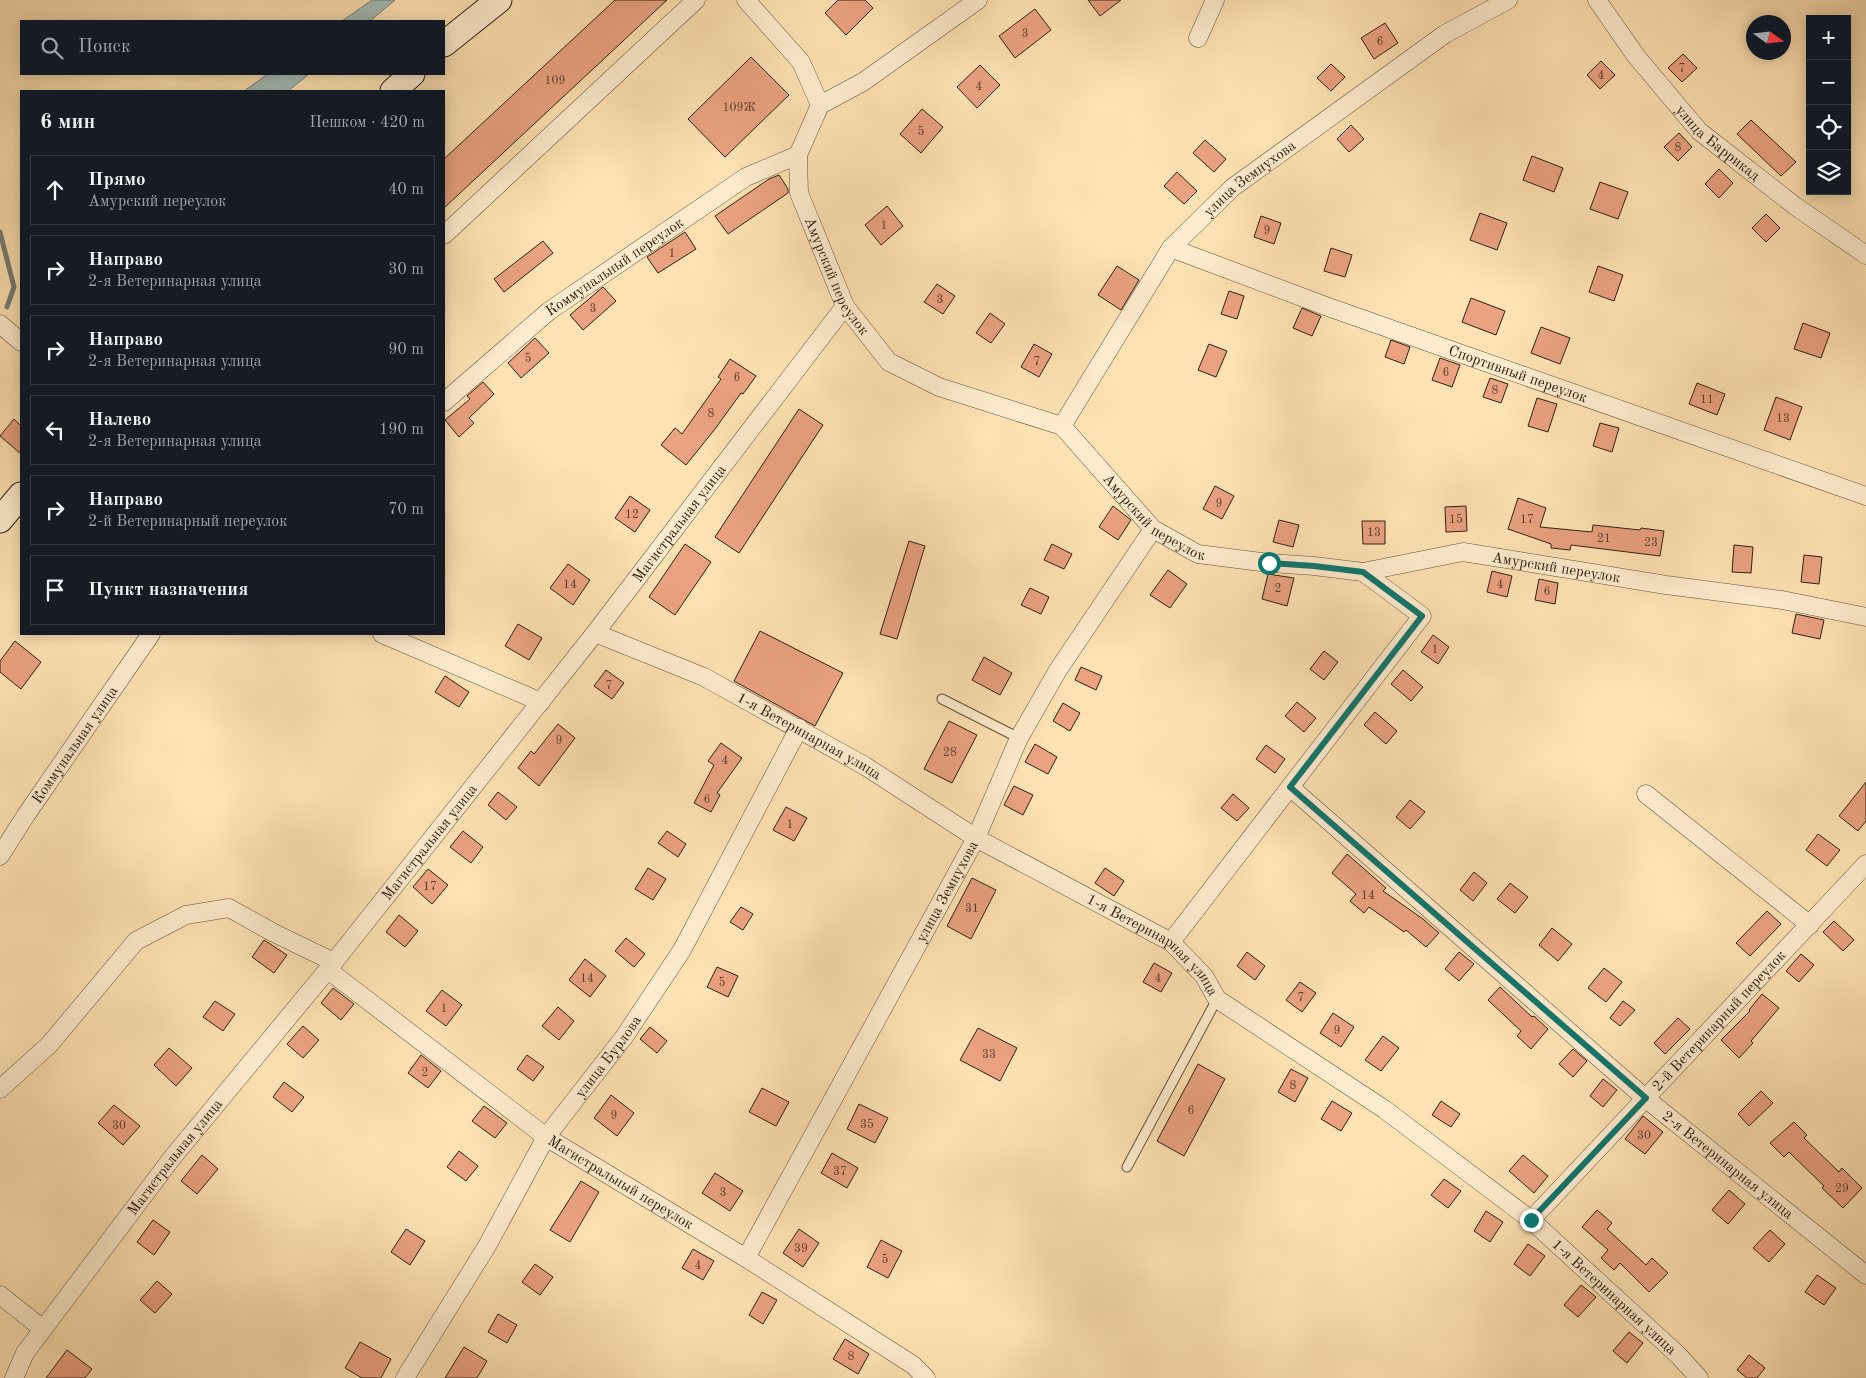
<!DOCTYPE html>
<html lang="ru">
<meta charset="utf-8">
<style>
body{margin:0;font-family:"Old Standard TT",serif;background:#242831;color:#f1f3f6}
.controls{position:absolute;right:15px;top:15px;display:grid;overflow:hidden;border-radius:0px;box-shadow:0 2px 12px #0003}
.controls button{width:45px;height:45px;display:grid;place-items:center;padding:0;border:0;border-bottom:1px solid #363941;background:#171b24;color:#f1f3f6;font:25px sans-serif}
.compass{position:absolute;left:1746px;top:15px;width:45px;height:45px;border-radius:50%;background:#171b24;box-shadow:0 2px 12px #0003;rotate:104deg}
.stop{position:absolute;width:15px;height:15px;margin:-11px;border:4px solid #0f766e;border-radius:50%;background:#fff}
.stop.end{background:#0f766e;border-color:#fff;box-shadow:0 1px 5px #0008}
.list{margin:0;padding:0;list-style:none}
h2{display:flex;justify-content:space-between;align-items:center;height:65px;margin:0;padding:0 20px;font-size:21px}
h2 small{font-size:16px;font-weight:400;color:#9ea1a6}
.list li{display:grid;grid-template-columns:32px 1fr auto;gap:15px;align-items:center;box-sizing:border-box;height:70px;margin:0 10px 10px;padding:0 10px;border:1px solid #363941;border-radius:0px}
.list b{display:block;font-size:19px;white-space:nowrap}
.list p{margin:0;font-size:16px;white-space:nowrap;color:#9ea1a6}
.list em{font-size:16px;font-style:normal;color:#9ea1a6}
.icon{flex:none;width:28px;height:28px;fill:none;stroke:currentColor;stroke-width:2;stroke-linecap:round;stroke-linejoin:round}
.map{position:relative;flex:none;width:1866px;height:1378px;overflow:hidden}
.search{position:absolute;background:#171b24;box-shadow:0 2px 12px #0003;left:20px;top:20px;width:425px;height:55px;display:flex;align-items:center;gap:12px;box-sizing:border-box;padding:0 18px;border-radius:0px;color:#9ea1a6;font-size:19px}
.panel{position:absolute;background:#171b24;box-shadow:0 2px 12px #0003;left:20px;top:90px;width:425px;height:545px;border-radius:0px}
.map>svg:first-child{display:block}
</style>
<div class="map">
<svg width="1866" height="1378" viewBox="0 0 1866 1378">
<rect width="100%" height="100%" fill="#ffe2b3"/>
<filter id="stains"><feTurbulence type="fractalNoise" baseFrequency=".004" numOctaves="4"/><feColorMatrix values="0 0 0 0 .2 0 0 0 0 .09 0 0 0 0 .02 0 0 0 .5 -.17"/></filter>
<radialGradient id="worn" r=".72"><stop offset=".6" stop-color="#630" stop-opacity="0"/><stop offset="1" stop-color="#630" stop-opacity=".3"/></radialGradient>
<path fill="#a3bcb5" stroke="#737e75" d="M372,0H395L370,21H342Z
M268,74H309L288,91H244Z"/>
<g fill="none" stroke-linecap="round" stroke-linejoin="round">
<path stroke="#737e75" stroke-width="5" d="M0,232L14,287L7,307"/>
</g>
<path fill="#eba280" stroke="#2c2014" d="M615,0H667L444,208V159Z
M838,0H865L873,8L846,35L825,13Z
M1088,0H1121L1100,16Z
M1035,9L1051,30L1015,58L999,36Z
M1385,23L1398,43L1374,59L1361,38Z
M1683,54L1697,68L1682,82L1668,68Z
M751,57L789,95L725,157L688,119Z
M1601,61L1615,75L1600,89L1587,75Z
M1331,64L1345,77L1331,91L1317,78Z
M980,65L1000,85L977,108L957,87Z
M922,109L943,127L921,153L900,134Z
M1751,120L1796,162L1781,176L1737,134Z
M1351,125L1364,139L1349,152L1337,139Z
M1679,133L1692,147L1678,161L1664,147Z
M1205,140L1226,159L1214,172L1193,153Z
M1532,156L1563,168L1554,192L1523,180Z
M1719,169L1733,183L1719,198L1705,184Z
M1177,172L1197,191L1184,204L1164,186Z
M779,175L788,189V193L728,234L715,216L769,179Z
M1600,182L1628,192L1618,219L1590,209Z
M887,206L903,226L881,245L865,225Z
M1480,213L1507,223L1497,250L1470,240Z
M1766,214L1780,228L1766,242L1752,228Z
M1261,216L1281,223L1274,244L1254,237Z
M685,232L696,249L658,273L647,257Z
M543,241L553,253L504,292L494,279Z
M1331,248L1352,255L1345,277L1324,271Z
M1117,266L1139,280L1121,310L1098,295Z
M1598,266L1623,275L1614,301L1589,292Z
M937,284L955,296L943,314L924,302Z
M603,287L616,301L583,330L570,315Z
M1229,291L1244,296L1237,319L1221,314Z
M1471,298L1505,311L1496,335L1462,322Z
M1302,308L1321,316L1312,336L1293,328Z
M990,313L1005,324L991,343L976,333Z
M1803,323L1830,333L1821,358L1794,349Z
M1541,327L1570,338L1560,364L1531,353Z
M535,338L549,353L521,378L508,363Z
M1391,340L1410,347L1404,364L1385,357Z
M1034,344L1052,354L1039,377L1021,367Z
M1209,344L1227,351L1216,377L1198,370Z
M1440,358L1460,365L1452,387L1432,380Z
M730,359L756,376L743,394L741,393L715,429L686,465L661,445L675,428L682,434L721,379L718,377Z
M1490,378L1508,384L1501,403L1483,397Z
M483,382L494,394L469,418L474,423L459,437L445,420L470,399L467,396Z
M1697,383L1725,394L1717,415L1689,404Z
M1776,397L1802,407L1790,440L1764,430Z
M1537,398L1557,404L1548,432L1528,426Z
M799,409L823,425L739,553L715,537Z
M14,419L21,426V454L0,436Z
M1600,423L1619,428L1612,452L1593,446Z
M1215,486L1234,496L1222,519L1203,509Z
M630,496L650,510L635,532L615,518Z
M1518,498L1546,508L1540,527L1592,532L1593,525L1640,530L1641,528L1664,531L1660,556L1571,545L1570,550L1551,548V544L1508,529Z
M1113,506L1131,520L1118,540L1099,527Z
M1466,506L1467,531L1446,532L1445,507Z
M1279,520L1299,525L1293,547L1273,542Z
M1362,521H1385V544H1363Z
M909,541L925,546L897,639L880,634Z
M685,544L711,562L675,615L649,597Z
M1052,544L1072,554L1064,569L1044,560Z
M1734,545L1753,547L1751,573L1732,572Z
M1804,555L1822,557L1819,584L1801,582Z
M568,564L590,580L573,605L550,588Z
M1168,570L1187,584L1170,608L1150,595Z
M1492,571L1512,576L1507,597L1487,592Z
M1268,574L1294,578L1287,606L1262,599Z
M1539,579L1558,583L1555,604L1535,600Z
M1030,588L1049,597L1041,614L1021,605Z
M1796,614L1824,620L1820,639L1792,633Z
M518,624L542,638L529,660L505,646Z
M760,631L843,673L815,726L734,681Z
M1433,635L1449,647L1438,664L1421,652Z
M15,641L41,662L21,689L0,672V661Z
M1324,651L1338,662L1324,680L1310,669Z
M984,657L1012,673L1000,695L972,680Z
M1081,667L1102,676L1096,690L1075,680Z
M606,670L624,683L612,699L594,686Z
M1403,670L1423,687L1411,701L1391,684Z
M445,676L469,692L459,707L435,692Z
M1297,702L1316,718L1304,732L1285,716Z
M1063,703L1080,713L1070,731L1053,721Z
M1375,712L1397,731L1386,744L1364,725Z
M949,721L977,735L952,783L924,769Z
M558,724L575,738L539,786L518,768L531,751L534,754Z
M721,743L742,758L717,793L720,795L711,812L694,803L714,765L708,761Z
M1035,744L1057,757L1048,774L1025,762Z
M1266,745L1285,759L1275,773L1256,759Z
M1866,782V821L1858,831L1839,816Z
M1014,786L1033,795L1023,815L1004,805Z
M498,792L517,807L506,820L488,805Z
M1233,794L1249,808L1237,821L1221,808Z
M1410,800L1425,812L1410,829L1396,817Z
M786,807L807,818L794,841L773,830Z
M463,831L483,847L471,863L450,847Z
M667,831L686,844L678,857L658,843Z
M1818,834L1840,850L1827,866L1806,850Z
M1347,854L1386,888L1383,891L1423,919L1439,933L1426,947L1406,930L1404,932L1369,907L1364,913L1350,901L1356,894L1332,873Z
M648,868L666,879L653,900L635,889Z
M1105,868L1124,881L1114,896L1095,883Z
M428,869L448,885L432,904L413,887Z
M1474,872L1487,883L1473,901L1460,890Z
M972,878L996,890L971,939L947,926Z
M1510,883L1528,897L1515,913L1497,899Z
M741,907L753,914L743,930L730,922Z
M1767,911L1781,924L1750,956L1736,943Z
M399,915L418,931L405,947L386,932Z
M1834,921L1854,940L1843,951L1823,932Z
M1552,928L1572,944L1558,961L1539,945Z
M626,938L645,954L634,967L615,951Z
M264,940L287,955L274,973L252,957Z
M1247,952L1265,966L1255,980L1237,966Z
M1459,952L1474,964L1459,981L1445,969Z
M1801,954L1814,965L1799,982L1786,971Z
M585,959L606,976L590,997L569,980Z
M1154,963L1172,973L1161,992L1143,982Z
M717,967L738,976L728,997L707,987Z
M1604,968L1622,982L1606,1002L1588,988Z
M1300,982L1316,993L1302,1012L1286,1000Z
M1500,987L1532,1017L1534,1016L1548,1029L1531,1049L1517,1036L1521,1031L1488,1000Z
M333,988L354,1004L341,1020L321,1003Z
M442,990L462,1005L446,1026L426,1011Z
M1762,994L1779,1008L1751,1041L1753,1043L1739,1058L1721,1040L1750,1011L1749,1010Z
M215,1001L235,1014L223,1031L203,1017Z
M1623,1001L1635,1010L1620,1026L1610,1018Z
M558,1007L574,1021L559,1040L542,1026Z
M1333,1013L1354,1027L1341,1047L1320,1033Z
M1678,1018L1690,1029L1665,1054L1654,1043Z
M303,1026L319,1040L303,1058L287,1044Z
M650,1027L667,1041L657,1053L640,1039Z
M978,1028L1017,1048L1000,1081L960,1060Z
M1383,1036L1399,1048L1381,1071L1365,1060Z
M169,1048L192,1068L176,1086L154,1065Z
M1573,1049L1587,1061L1573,1077L1559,1064Z
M421,1055L441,1071L428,1088L408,1073Z
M527,1055L544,1067L533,1081L517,1069Z
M1198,1064L1225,1079L1184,1156L1157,1141Z
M1291,1069L1308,1078L1295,1102L1278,1092Z
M1603,1079L1617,1090L1603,1107L1590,1096Z
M284,1082L304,1097L292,1112L273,1097Z
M762,1088L789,1102L776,1126L749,1112Z
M1761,1091L1773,1103L1749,1126L1738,1114Z
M611,1095L634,1113L617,1136L594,1118Z
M1332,1101L1352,1113L1341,1131L1321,1119Z
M1441,1101L1460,1114L1451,1127L1432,1115Z
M859,1104L888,1118L875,1143L847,1129Z
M114,1105L140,1126L123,1145L98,1123Z
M484,1106L507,1123L495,1138L472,1121Z
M1643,1116L1663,1132L1645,1154L1625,1139Z
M1794,1122L1807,1135L1804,1138L1839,1172L1842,1168L1862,1188L1843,1208L1822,1188L1824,1186L1789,1152L1784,1157L1770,1143Z
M459,1151L478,1166L466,1181L447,1167Z
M832,1153L858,1168L847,1188L821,1173Z
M202,1155L218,1169L197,1194L181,1181Z
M1523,1155L1548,1176L1534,1193L1509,1171Z
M715,1173L743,1191L730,1211L702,1193Z
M1444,1179L1461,1191L1448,1208L1431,1195Z
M581,1181L599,1192L570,1242L550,1230Z
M1729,1190L1745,1204L1728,1224L1712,1210Z
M1597,1210L1612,1223L1607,1229L1646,1265L1652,1258L1668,1273L1649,1292L1620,1263L1614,1270L1601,1258L1608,1250L1582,1227Z
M1486,1211L1503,1222L1490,1242L1474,1231Z
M153,1220L170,1232L154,1255L137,1242Z
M406,1229L425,1241L410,1265L391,1252Z
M799,1229L819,1243L803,1267L783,1253Z
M1770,1230L1785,1244L1769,1262L1753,1248Z
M881,1240L902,1251L888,1278L867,1267Z
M1528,1244L1545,1256L1530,1276L1514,1264Z
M693,1249L714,1261L703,1280L682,1268Z
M535,1264L553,1277L540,1295L522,1282Z
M1817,1275L1836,1288L1824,1305L1805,1292Z
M157,1281L172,1294L155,1313L140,1300Z
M1581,1285L1596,1297L1578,1317L1564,1305Z
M762,1292L777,1300L763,1324L749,1315Z
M498,1314L517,1325L507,1343L488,1332Z
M1629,1332L1643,1343L1627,1363L1613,1351Z
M845,1339L869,1354L858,1374L833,1359Z
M360,1342L391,1359L381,1378H362L345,1368Z
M464,1347L487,1361L477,1378H445Z
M67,1350L92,1369L85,1378H46Z
M1749,1355L1765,1368L1757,1378H1747L1737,1370Z"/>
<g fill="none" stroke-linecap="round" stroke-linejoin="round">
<defs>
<path id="service" d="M942,699L1019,738
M1127,1167L1217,999"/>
<g id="minor">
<path id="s1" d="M746,0L801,62L820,105L798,155L799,193L845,306L889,362L939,387L1062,426L1153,529L1198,554L1269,563L1314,566L1363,572L1463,552L1666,585L1782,600L1866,617"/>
<path id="s2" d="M1597,0L1636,56L1699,131L1795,206L1866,255"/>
<path d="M1198,38L1215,0"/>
<path d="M820,105L863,82L978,0"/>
<path d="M444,235L696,0"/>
<path id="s3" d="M1171,248L1331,308L1866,496"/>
<path d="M0,324L21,342"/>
<path id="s4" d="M444,402L549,311L746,177L798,155"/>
<path id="s5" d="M1062,426L1171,248L1232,188L1445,34L1508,0"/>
<path id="s6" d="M1363,572L1422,616L1290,787L1645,1098L1866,1275"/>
<path id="s7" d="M595,633L704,677L865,766L976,838L1171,942L1204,976L1217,999L1384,1109L1531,1220L1678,1355L1699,1378"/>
<path d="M382,634L541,702"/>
<path d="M1646,794L1810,925"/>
<path id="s8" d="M0,856L26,815L151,634"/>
<path d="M1171,942L1290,787"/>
<path id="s9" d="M328,970L546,1137L746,1258L913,1365L926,1378"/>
<path d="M0,1089L49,1045L136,941L186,915L229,908L274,933L334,962"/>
<path id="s10" d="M1531,1220L1866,864"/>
<path id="s11" d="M746,1258L976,838L1019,738L1058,670L1153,529"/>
<path d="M0,1295L43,1329"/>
<path id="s12" d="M14,1378L25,1353L172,1158L334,962L595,633L845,306"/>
<path id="s13" d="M405,1378L487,1246L546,1137L624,1037L682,950L799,728"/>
</g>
<path id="secondary" d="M444,44L499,0
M393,91L412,74
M0,520L21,495"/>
</defs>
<use href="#service" stroke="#61503c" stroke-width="11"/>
<use href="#minor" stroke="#61503c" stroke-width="19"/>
<use href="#secondary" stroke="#2c2014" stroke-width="27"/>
<use href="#service" stroke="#ffecce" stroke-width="9"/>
<use href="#minor" stroke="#ffecce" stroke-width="18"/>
<use href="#secondary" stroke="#ffecce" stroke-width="25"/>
</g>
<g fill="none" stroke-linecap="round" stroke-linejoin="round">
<path stroke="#0f766e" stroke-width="6" d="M1269,563L1314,566L1363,572L1422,616L1290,787L1646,1098L1531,1220"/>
</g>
<g text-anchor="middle" stroke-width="4" stroke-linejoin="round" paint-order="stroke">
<g font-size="12" fill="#5c402f">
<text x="1025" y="37">3</text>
<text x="1380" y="45">6</text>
<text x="1682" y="72">7</text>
<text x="1601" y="79">4</text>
<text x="555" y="84">109</text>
<text x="979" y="90">4</text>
<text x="739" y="111">109Ж</text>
<text x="921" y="135">5</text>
<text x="1678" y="151">8</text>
<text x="884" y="229">1</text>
<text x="1267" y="234">9</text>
<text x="672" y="257">1</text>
<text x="940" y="303">3</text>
<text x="593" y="312">3</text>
<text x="528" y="362">5</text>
<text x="1037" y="365">7</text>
<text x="1446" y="376">6</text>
<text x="737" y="381">6</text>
<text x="1495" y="394">8</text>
<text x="1707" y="403">11</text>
<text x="711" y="417">8</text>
<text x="1783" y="422">13</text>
<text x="1219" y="507">9</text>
<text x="632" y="518">12</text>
<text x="1456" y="523">15</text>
<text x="1527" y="523">17</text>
<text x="1374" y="536">13</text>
<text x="1604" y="542">21</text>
<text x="1651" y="546">23</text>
<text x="570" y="588">14</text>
<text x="1500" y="588">4</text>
<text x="1278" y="592">2</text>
<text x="1547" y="595">6</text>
<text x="1435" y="653">1</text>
<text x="609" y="689">7</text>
<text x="559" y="744">9</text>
<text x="950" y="756">28</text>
<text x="725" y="764">4</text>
<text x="707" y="803">6</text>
<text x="790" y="828">1</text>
<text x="430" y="890">17</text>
<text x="1368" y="899">14</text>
<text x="972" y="912">31</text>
<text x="587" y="982">14</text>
<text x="1158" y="982">4</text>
<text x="722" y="986">5</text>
<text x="1301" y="1001">7</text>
<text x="444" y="1012">1</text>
<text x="1337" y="1034">9</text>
<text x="989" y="1058">33</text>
<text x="425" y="1076">2</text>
<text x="1293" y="1089">8</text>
<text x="1191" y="1114">6</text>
<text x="614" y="1119">9</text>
<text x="867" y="1128">35</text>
<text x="119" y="1129">30</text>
<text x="1644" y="1139">30</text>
<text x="840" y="1175">37</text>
<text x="1842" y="1192">29</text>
<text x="723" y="1196">3</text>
<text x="801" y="1252">39</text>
<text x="885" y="1263">5</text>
<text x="698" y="1269">4</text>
<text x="851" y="1360">8</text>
</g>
<g font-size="15" fill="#2c2014" stroke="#ffecce">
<text dy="5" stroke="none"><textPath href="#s2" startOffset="188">улица Баррикад</textPath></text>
<text dy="5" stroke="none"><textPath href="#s5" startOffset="314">улица Земнухова</textPath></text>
<text dy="5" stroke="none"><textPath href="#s4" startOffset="218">Коммунальный переулок</textPath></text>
<text dy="5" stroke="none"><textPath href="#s1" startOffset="314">Амурский переулок</textPath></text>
<text dy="5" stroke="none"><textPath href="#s3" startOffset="369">Спортивный переулок</textPath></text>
<text dy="5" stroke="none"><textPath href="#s1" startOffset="732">Амурский переулок</textPath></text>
<text dy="5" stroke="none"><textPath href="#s12" startOffset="1084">Магистральная улица</textPath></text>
<text dy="5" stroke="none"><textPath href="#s1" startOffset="1152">Амурский переулок</textPath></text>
<text dy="5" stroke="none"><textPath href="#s7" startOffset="238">1-я Ветеринарная улица</textPath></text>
<text dy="5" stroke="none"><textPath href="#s8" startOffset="134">Коммунальная улица</textPath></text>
<text dy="5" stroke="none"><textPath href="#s12" startOffset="679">Магистральная улица</textPath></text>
<text dy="5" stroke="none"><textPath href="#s11" startOffset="418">улица Земнухова</textPath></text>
<text dy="5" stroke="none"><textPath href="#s7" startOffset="642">1-я Ветеринарная улица</textPath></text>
<text dy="5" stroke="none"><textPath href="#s10" startOffset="274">2-й Ветеринарный переулок</textPath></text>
<text dy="5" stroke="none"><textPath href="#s13" startOffset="381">улица Бурлова</textPath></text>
<text dy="5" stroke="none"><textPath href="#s12" startOffset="274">Магистральная улица</textPath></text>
<text dy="5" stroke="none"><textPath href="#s6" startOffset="868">2-я Ветеринарная улица</textPath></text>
<text dy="5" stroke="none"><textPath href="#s9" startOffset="362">Магистральный переулок</textPath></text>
<text dy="5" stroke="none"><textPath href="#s7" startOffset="1226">1-я Ветеринарная улица</textPath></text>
</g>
</g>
<rect width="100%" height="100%" filter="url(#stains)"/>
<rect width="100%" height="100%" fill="url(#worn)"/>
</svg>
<div class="controls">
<button>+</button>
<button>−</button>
<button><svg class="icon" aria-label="locate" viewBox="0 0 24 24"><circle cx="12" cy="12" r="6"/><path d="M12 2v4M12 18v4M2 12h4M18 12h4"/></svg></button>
<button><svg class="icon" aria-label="layers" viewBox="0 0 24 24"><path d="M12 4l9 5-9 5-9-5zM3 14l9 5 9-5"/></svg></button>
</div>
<svg class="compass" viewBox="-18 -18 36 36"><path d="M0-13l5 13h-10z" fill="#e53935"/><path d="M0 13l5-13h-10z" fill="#9ea1a6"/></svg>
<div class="stop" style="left:1269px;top:563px"></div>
<div class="stop end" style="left:1531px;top:1220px"></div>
<div class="search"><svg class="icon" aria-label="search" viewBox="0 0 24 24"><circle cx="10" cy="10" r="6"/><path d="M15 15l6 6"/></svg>Поиск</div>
<section class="panel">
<h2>6 мин<small>Пешком · 420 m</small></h2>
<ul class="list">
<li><svg class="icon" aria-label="ahead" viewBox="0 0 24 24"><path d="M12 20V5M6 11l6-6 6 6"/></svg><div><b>Прямо</b><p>Амурский переулок</p></div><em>40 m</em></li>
<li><svg class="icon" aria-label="right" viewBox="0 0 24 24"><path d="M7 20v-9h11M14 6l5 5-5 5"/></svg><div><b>Направо</b><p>2-я Ветеринарная улица</p></div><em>30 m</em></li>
<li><svg class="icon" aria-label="right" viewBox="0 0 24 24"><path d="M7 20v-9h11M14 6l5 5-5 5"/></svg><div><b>Направо</b><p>2-я Ветеринарная улица</p></div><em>90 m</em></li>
<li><svg class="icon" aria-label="left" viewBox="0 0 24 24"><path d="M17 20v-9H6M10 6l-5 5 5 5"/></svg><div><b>Налево</b><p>2-я Ветеринарная улица</p></div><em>190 m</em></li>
<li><svg class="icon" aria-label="right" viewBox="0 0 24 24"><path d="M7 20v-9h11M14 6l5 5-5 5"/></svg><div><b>Направо</b><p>2-й Ветеринарный переулок</p></div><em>70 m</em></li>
<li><svg class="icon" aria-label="arrive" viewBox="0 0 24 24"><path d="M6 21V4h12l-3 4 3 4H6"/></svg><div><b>Пункт назначения</b></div></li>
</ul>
</section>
</div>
